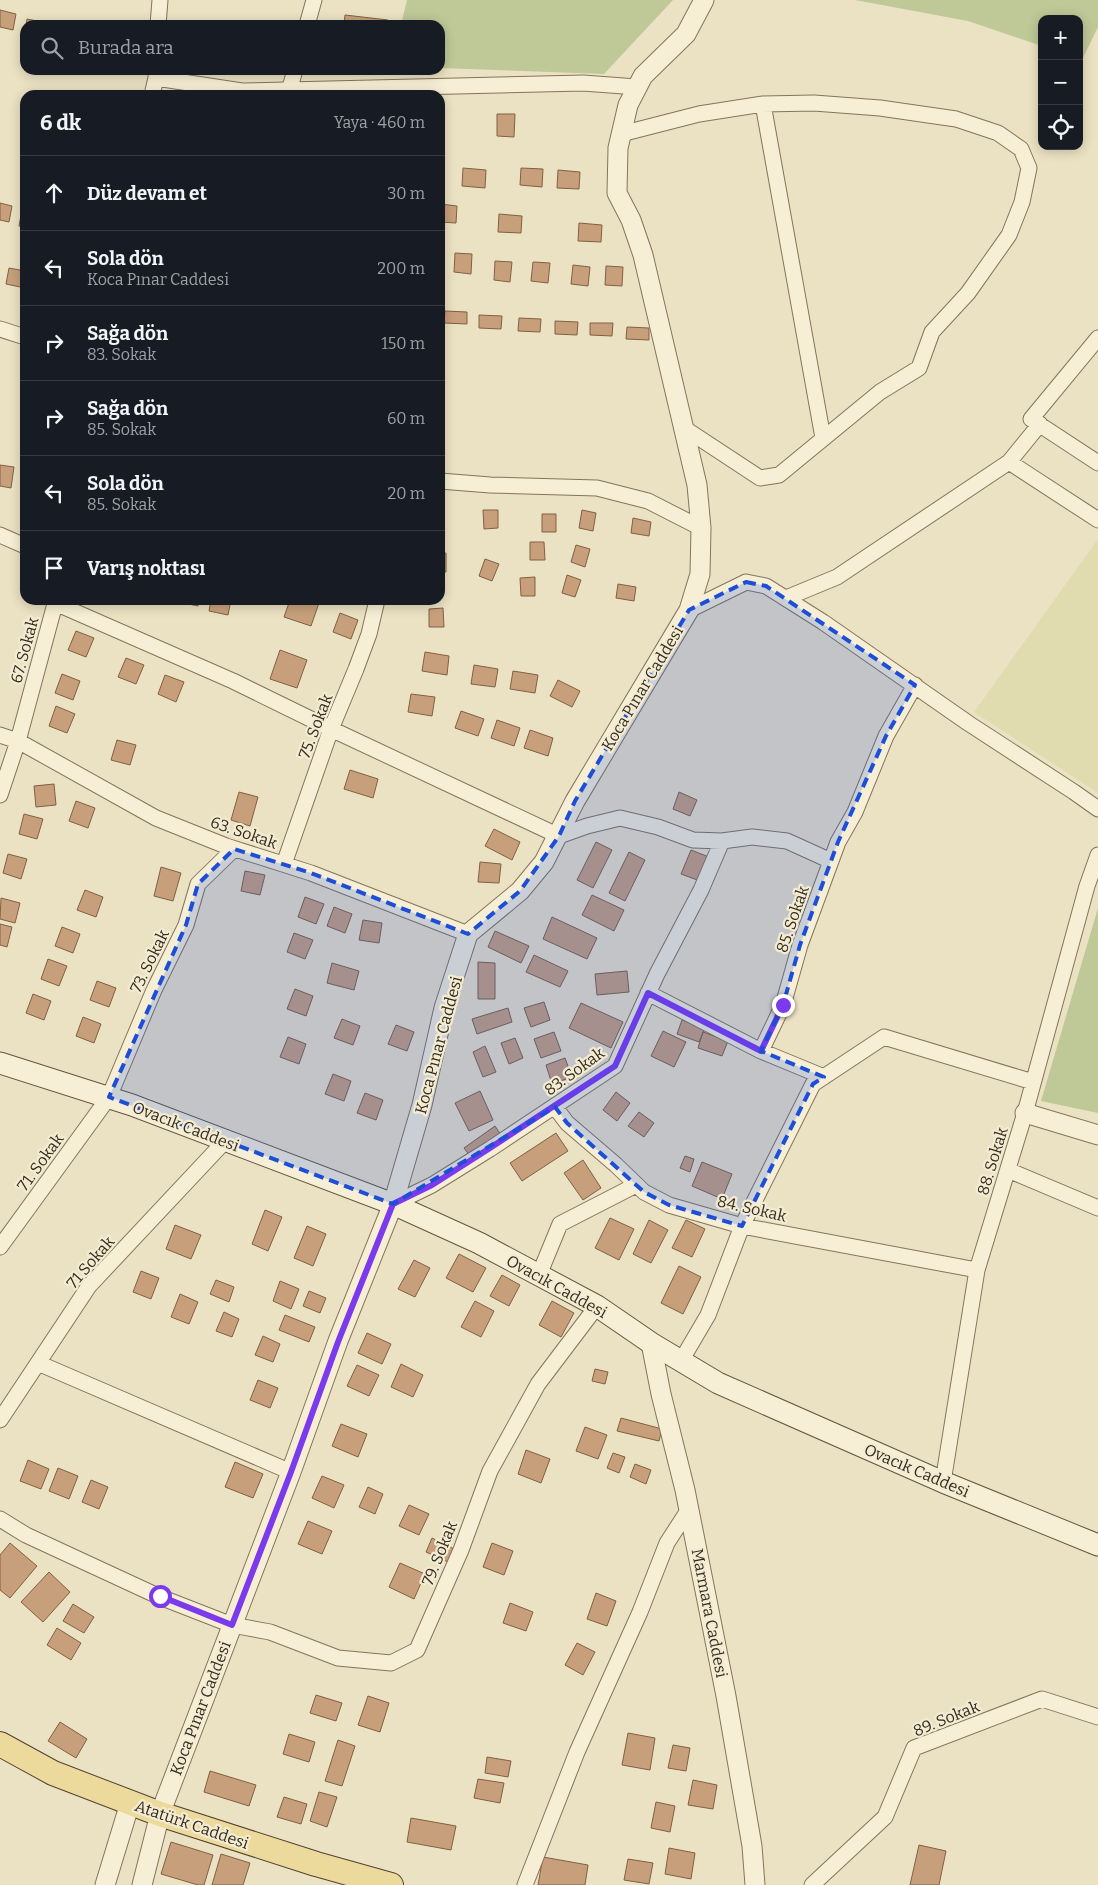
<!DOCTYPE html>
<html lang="tr">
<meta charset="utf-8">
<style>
body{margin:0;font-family:Bitter,serif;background:#242831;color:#f1f3f6}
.controls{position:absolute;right:15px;top:15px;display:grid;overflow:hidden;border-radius:10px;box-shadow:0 2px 12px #0003}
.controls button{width:45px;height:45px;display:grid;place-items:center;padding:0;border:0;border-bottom:1px solid #363941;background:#171b24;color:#f1f3f6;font:25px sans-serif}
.stop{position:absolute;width:15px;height:15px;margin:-11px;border:4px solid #7c3aed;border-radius:50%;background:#fff}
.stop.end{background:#7c3aed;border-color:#fff;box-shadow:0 1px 5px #0008}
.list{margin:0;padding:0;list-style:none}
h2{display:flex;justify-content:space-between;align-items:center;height:65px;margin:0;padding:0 20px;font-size:21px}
h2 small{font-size:16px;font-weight:400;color:#9ea1a6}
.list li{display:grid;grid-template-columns:32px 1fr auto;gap:15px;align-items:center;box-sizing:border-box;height:75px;padding:0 20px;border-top:1px solid #363941}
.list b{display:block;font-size:19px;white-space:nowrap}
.list p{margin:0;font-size:16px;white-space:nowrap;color:#9ea1a6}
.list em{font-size:16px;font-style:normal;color:#9ea1a6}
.icon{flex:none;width:28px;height:28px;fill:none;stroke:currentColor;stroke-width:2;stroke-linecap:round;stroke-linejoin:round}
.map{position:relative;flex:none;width:1098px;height:1885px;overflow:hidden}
.search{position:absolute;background:#171b24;box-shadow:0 2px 12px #0003;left:20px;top:20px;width:425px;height:55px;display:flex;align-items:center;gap:12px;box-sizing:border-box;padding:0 18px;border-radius:15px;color:#9ea1a6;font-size:19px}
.panel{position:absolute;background:#171b24;box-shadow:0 2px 12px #0003;left:20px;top:90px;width:425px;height:515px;border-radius:15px}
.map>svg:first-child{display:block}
</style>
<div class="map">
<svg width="1098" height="1885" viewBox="0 0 1098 1885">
<rect width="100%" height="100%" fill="#ebe2c3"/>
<path fill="#e0dcb0" d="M1098,539V793L974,712Z"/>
<path fill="#bfc897" d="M407,0H673L604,74L440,68V25H401Z
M855,0H1098V27L1082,60L1079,59V19H1042V46L968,21Z
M1098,908V1113L1041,1101Z"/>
<path fill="#c7a07b" stroke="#816042" d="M0,10L16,14L13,30L0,27Z
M345,15L388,20L387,25H344Z
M27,19L52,24L51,25H26Z
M497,114H515L514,137L497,136Z
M463,168L486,170L485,188L462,186Z
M521,168L543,169L542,187L520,185Z
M558,170L580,172L579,189L557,188Z
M0,203L12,206L9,222L0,220Z
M440,204L457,206L456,223L440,222Z
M22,210L25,211V228L19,226Z
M499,214L522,216L521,233L498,232Z
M579,223L602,225L601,242L578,241Z
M455,253L472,254L471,274L454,272Z
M495,261L512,262L510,282L494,280Z
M533,262L550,263L548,283L531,281Z
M573,265L590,267L588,286L571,284Z
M606,266L623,267L622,286L605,285Z
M9,268L25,271V288L6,284Z
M445,311L467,312V324L444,323Z
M479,315L502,316L501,329L479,328Z
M519,318L541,319L540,332L518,331Z
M555,321L578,322L577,335L555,334Z
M590,323H613L612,336L590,335Z
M627,327L649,328V340L626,339Z
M0,465L14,467L11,488L0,486Z
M440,510H443L444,528H440Z
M483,510H498V528L484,529Z
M582,510L596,513L593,531L579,528Z
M542,514H556V532H542Z
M633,518L651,522L649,536L631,533Z
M530,542H544L545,560H530Z
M576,545L590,549L585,567L571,562Z
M440,553H446V572H440Z
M485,559L499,564L492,581L479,576Z
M567,575L581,580L575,597L562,593Z
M535,577V596H521L520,578Z
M618,584L636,587L634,601L616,598Z
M179,600H199L198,606L179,602Z
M211,600H231L228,615L209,611Z
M290,600H320L311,626L284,617Z
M443,608L444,627H429V609Z
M340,613L358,620L351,639L333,632Z
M76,631L94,638L86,657L68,650Z
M280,650L307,660L297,688L270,679Z
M425,652L449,656L447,675L422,671Z
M126,658L144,665L136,684L118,677Z
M474,665L498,669L495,687L471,684Z
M513,671L538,675L535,693L510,689Z
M62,674L80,681L73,700L55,693Z
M165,675L184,682L176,702L158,694Z
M558,680L580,691L572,707L550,696Z
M411,694L435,697L432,716L408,712Z
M56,706L75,714L67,733L49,726Z
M461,711L484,719L478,736L455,728Z
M497,720L520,728L514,746L491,738Z
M530,730L553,738L548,756L524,748Z
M117,740L136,745L130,765L111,760Z
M350,770L378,779L373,798L344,789Z
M54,784L56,805L36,807L34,786Z
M239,792L258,797L250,826L231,820Z
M679,792L697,800L690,816L673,809Z
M76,801L95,808L88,828L69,821Z
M24,814L43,819L37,839L19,834Z
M494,829L520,842L512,860L485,846Z
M596,842L612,850L593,888L577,880Z
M691,850L709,857L700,881L681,874Z
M629,852L645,860L625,901L609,893Z
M8,854L27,859L21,879L3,873Z
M480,862L501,864L499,883L478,882Z
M161,867L181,873L173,901L154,896Z
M245,871L265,875L260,895L241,891Z
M85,890L103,897L96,917L77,910Z
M592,895L624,910L614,931L582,915Z
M305,897L324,904L316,924L298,917Z
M1,898L20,903L15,923L0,919Z
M334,907L352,914L345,933L327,926Z
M552,917L597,938L587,959L543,939Z
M363,920L382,923L379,943L359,940Z
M0,924L12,927L7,947L0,945Z
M62,927L80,934L73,953L55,946Z
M495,931L529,946L521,963L488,947Z
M294,933L313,940L305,959L287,952Z
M534,955L568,971L560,987L526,972Z
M48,959L67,966L59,986L41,979Z
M478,962L495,963V999H478Z
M332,963L359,971L354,990L327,983Z
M627,971L629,992L597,995L595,974Z
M97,981L116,988L109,1007L90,1000Z
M295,989L313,996L306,1016L287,1009Z
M33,994L51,1001L44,1020L26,1013Z
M544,1002L550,1020L531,1027L524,1008Z
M581,1003L623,1022L611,1048L569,1028Z
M508,1008L512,1022L477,1034L472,1019Z
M83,1017L101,1024L94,1043L76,1036Z
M342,1019L360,1026L353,1045L334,1038Z
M682,1020L705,1028L699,1042L677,1034Z
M396,1025L414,1032L407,1051L388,1044Z
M663,1031L686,1042L674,1067L651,1056Z
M554,1032L561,1051L541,1058L534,1039Z
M703,1032L728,1041L722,1056L698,1048Z
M288,1037L306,1044L299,1064L280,1057Z
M515,1038L523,1058L509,1064L501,1043Z
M485,1046L496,1072L483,1077L473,1052Z
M565,1058L572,1077L552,1084L546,1065Z
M333,1074L351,1081L344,1101L325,1094Z
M480,1091L493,1120L469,1131L455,1103Z
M616,1092L630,1103L617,1121L603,1110Z
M365,1093L383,1100L376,1120L357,1113Z
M639,1112L654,1123L644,1137L628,1126Z
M495,1126L501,1135L470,1156L464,1148Z
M556,1133L568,1151L522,1181L510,1163Z
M685,1156L694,1159L690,1172L680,1168Z
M583,1160L601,1188L583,1200L564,1173Z
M702,1162L732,1174L722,1199L692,1186Z
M265,1210L282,1217L268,1251L252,1244Z
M610,1218L634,1229L619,1260L595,1248Z
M649,1220L668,1230L651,1263L633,1254Z
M686,1220L705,1229L692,1257L672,1248Z
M175,1225L201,1235L191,1259L166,1249Z
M307,1226L326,1234L313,1266L294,1258Z
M459,1254L486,1268L473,1292L446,1278Z
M414,1260L430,1268L415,1297L398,1289Z
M679,1266L701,1277L683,1314L661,1303Z
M141,1271L159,1278L151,1299L133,1292Z
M502,1275L520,1285L509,1306L490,1296Z
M216,1280L234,1287L229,1302L210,1294Z
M280,1281L299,1289L291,1309L273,1301Z
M309,1291L326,1298L320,1313L303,1306Z
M180,1294L198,1302L189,1324L171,1317Z
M475,1301L494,1311L481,1337L461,1327Z
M552,1301L574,1313L561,1337L539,1325Z
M224,1312L239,1319L232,1337L216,1331Z
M285,1315L315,1327L309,1342L279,1330Z
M367,1333L391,1344L382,1364L358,1353Z
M263,1336L280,1344L273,1362L255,1355Z
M401,1364L423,1375L413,1397L391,1387Z
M357,1365L379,1375L369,1396L347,1386Z
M595,1369L608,1372L605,1384L592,1381Z
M258,1380L278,1388L270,1408L250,1400Z
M621,1418L662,1429L659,1441L617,1431Z
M341,1424L367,1434L358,1457L332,1446Z
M585,1427L607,1435L598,1459L576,1451Z
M526,1450L550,1459L541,1483L518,1474Z
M613,1453L625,1457L619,1473L607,1468Z
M28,1460L49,1469L41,1489L20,1481Z
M235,1462L263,1474L253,1498L225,1487Z
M635,1464L651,1470L646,1484L630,1477Z
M58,1468L78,1476L69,1499L49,1491Z
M322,1476L344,1485L334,1508L312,1498Z
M91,1480L108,1487L99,1509L82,1502Z
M368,1487L383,1494L375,1514L359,1507Z
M409,1505L429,1514L419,1535L399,1526Z
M308,1521L332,1531L322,1554L298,1544Z
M432,1538L454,1549L448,1562L426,1552Z
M10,1543L37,1566L10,1598L0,1590V1555Z
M492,1543L513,1551L504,1575L483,1567Z
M400,1563L425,1574L414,1599L389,1587Z
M49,1572L70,1592L43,1622L21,1602Z
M596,1593L616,1601L607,1626L587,1619Z
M510,1603L533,1612L526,1631L503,1623Z
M73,1604L94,1617L84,1633L63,1621Z
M57,1628L81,1643L71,1660L47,1645Z
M577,1643L595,1652L583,1675L565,1665Z
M316,1695L342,1703L336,1721L310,1713Z
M368,1696L389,1703L380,1732L358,1725Z
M60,1722L87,1739L76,1758L48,1741Z
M628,1733L655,1738L650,1770L622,1765Z
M289,1734L315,1742L309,1762L283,1754Z
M338,1740L355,1746L342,1786L325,1781Z
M673,1745L690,1748L686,1771L668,1768Z
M487,1757L511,1761L508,1777L485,1773Z
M210,1771L256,1785L249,1806L204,1792Z
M478,1779L504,1783L500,1803L474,1798Z
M693,1780L717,1785L713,1809L688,1805Z
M319,1792L337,1797L327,1827L310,1821Z
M284,1797L307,1804L301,1824L277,1817Z
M656,1802L675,1806L670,1832L651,1828Z
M411,1818L456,1826L451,1850L407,1842Z
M171,1842L213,1855L204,1885H198L161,1874Z
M919,1845L946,1851L939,1885H910Z
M669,1848L695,1853L691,1879L665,1874Z
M221,1854L250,1863L243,1885H212Z
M543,1857L588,1865L585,1885H538Z
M628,1859L653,1863L649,1884L624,1880Z"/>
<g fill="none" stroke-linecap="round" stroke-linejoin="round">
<defs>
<path id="minor" d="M158,25L160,0
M307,25L314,0
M156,78L242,91L583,83L637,87
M289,91L295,70
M152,95L156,78V70
M763,104L823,438
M621,134L699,114L763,104L814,103L880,108L956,119L998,133L1021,149L1029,168L1022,202L1009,235L968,293L932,332L919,368L880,392L779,475L760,478L684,428
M0,329L25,337
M1098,338L1031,419L1098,463
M1009,462L1098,520
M440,481L490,485L597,488L648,501L701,528
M0,535L25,546
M786,598L837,577L1009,462L1040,424
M55,603L233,681L331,729L559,836L587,826L620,818L658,827L693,840L722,841L752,837L787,841L831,861
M689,610L746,582L766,586L823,622L968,723L1074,792L1098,809
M0,735L18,741L156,818L226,846L311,873L468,934
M0,795L18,741L56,600
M284,864L331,729L356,669L369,634L377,600
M648,993L761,1051L783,1005L800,945L838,842L855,812L886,736L915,685
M761,1051L824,1077
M555,1107L567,1123L616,1165L644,1192L669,1205L742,1226L977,1270
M1008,1170L1098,1208
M393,1204L432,1185L490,1149L615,1066L657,974L701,890L722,841
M0,1247L109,1097L154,990L186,925L198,884L234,849
M539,1275L560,1224L636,1185
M681,1361L708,1315L742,1226L813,1084L884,1037L1033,1082
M38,1363L291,1472
M0,1420L89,1286L226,1140
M943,1482L977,1270L1025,1113L1087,886L1098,855
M0,1519L26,1535L160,1597L232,1625L270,1632L338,1658L391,1663L417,1650L461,1550L490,1471L538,1384L597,1306
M525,1885L577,1752L640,1612L667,1543L689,1509
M812,1885L885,1817L914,1748L1042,1699L1098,1717"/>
<path id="tertiary" d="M1025,1113L1098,1135
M651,1343L661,1394L685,1490L726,1696L752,1846L755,1885
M105,1885L130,1803
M142,1885L160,1814L291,1472L338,1341L393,1204L422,1105L444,1008L468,934L520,891L544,862L575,801L689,610L700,574L701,528L697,485L643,255L631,220L617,193L618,148L628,105L643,76L686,34L704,0"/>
<path id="secondary" d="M0,1063L132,1105L393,1204L479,1243L597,1306L651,1343L718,1383L943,1482L1098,1545"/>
<path id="primary" d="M0,1744L53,1773L160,1814L316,1864L391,1885"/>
</defs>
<use href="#minor" stroke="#84745b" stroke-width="17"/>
<use href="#tertiary" stroke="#84745b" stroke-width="21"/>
<use href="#secondary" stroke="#66553e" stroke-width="23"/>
<use href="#primary" stroke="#52422f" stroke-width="26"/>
<use href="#minor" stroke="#f6efd5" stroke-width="15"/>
<use href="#tertiary" stroke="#f6efd5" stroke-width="19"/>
<use href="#secondary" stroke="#f6efd5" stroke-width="21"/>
<use href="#primary" stroke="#ecd99c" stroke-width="24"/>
</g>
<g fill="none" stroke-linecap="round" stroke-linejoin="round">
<path stroke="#7c3aed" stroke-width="6" d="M160,1596L232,1625L291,1472L338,1342L393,1204L432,1185L490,1148L615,1066L648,993L761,1051L783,1005"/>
</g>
<path fill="#1d4ed8" fill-opacity="0.2" stroke="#1d4ed8" stroke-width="4" stroke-dasharray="10 6" stroke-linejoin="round" d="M746,582L766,586L915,685L886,736L838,842L800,945L783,1005L761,1051L824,1077L813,1084L742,1226L669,1205L644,1192L567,1123L555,1107L393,1204L109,1097L186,925L198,884L234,849L311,873L468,934L520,891L559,836L575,801L689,610Z"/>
<g text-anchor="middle" stroke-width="4.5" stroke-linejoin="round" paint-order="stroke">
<g font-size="16" fill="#352b1e" stroke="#f3ecd2">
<text transform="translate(24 650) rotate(-75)" y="6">67. Sokak</text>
<text transform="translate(642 688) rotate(-59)" y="6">Koca Pınar Caddesi</text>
<text transform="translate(315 726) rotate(-69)" y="6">75. Sokak</text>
<text transform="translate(244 832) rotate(19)" y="6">63. Sokak</text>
<text transform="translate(792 919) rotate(-71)" y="6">85. Sokak</text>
<text transform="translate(149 961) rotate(-64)" y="6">73. Sokak</text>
<text transform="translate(438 1045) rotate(-75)" y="6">Koca Pınar Caddesi</text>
<text transform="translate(574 1071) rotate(-36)" y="6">83. Sokak</text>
<text transform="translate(186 1126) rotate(21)" y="6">Ovacık Caddesi</text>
<text transform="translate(992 1161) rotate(-73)" y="6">88. Sokak</text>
<text transform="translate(40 1162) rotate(-54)" y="6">71. Sokak</text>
<text transform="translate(752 1208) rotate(13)" y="6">84. Sokak</text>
<text transform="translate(90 1262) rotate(-49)" y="6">71 Sokak</text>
<text transform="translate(557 1286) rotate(29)" y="6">Ovacık Caddesi</text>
<text transform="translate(917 1470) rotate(23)" y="6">Ovacık Caddesi</text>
<text transform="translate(439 1553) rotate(-68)" y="6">79. Sokak</text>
<text transform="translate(710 1613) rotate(79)" y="6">Marmara Caddesi</text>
<text transform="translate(200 1708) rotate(-69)" y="6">Koca Pınar Caddesi</text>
<text transform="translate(946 1718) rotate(-22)" y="6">89. Sokak</text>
<text transform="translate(192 1824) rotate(19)" y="6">Atatürk Caddesi</text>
</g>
</g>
</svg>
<div class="controls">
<button>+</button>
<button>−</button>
<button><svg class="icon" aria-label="locate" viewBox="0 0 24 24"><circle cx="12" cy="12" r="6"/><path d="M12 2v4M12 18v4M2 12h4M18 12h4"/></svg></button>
</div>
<div class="stop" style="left:160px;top:1596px"></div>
<div class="stop end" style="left:783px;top:1005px"></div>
<div class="search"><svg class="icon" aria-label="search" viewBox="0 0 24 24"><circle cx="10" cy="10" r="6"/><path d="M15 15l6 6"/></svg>Burada ara</div>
<section class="panel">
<h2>6 dk<small>Yaya · 460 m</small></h2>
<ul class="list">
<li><svg class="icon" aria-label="ahead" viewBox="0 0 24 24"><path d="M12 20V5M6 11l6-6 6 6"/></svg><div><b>Düz devam et</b></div><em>30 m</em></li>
<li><svg class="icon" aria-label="left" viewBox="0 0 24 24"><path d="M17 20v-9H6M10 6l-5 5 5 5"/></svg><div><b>Sola dön</b><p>Koca Pınar Caddesi</p></div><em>200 m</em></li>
<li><svg class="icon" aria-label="right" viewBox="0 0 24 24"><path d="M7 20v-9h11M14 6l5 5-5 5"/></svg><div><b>Sağa dön</b><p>83. Sokak</p></div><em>150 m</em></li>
<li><svg class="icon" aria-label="right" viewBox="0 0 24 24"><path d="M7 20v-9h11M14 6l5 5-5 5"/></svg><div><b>Sağa dön</b><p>85. Sokak</p></div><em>60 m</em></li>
<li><svg class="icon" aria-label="left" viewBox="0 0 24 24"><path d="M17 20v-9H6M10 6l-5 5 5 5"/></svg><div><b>Sola dön</b><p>85. Sokak</p></div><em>20 m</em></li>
<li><svg class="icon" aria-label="arrive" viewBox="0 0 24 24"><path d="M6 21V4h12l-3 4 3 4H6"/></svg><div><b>Varış noktası</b></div></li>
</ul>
</section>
</div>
